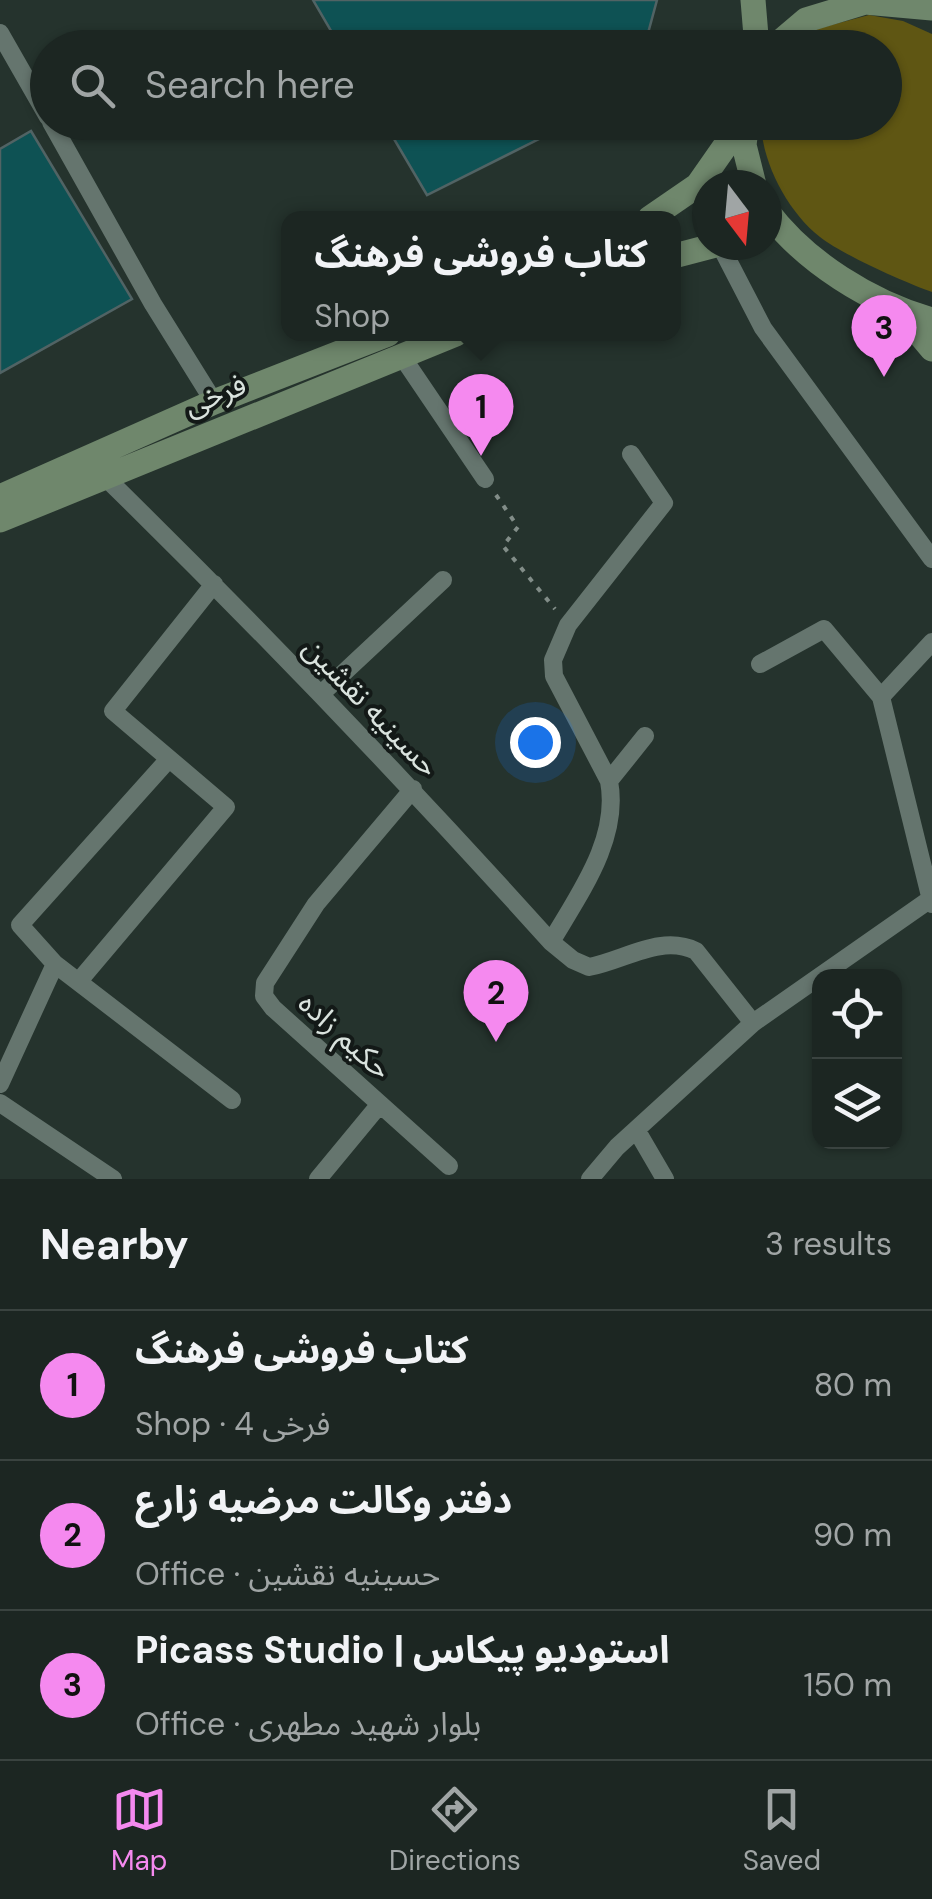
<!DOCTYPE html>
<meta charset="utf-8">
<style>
body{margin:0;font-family:"DM Sans","Noto Sans Arabic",sans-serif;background:#29322f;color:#f1f3f6}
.controls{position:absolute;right:30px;bottom:30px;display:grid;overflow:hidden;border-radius:20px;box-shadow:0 2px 8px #0004}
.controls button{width:90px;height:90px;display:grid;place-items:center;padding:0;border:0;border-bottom:2px solid #3a4340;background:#1c2622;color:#f1f3f6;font:50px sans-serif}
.compass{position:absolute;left:692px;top:170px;width:90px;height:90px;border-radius:50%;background:#1c2622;box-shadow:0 2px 8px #0004;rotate:164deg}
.you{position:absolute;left:535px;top:742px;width:35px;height:35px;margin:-25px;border:8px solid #fff;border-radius:50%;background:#1a73e8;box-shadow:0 0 0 15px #1a73e833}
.badge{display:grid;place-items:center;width:65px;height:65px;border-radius:50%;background:#f589ef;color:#111;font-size:32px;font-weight:700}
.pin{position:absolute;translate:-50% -82px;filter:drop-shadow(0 2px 5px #0008)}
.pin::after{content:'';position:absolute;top:52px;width:35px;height:30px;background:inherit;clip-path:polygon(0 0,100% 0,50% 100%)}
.popup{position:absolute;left:281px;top:211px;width:400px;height:130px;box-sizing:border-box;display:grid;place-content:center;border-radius:20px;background:#1c2622;filter:drop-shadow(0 2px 8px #0005);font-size:32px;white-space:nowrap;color:#a0a5a5}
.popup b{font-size:38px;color:#f1f3f6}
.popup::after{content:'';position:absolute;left:50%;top:100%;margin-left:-20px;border:20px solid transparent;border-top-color:#1c2622}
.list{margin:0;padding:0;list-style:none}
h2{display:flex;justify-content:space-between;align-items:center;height:130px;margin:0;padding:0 40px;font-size:42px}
h2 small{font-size:32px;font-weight:400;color:#a0a5a5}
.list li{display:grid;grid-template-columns:65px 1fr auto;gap:30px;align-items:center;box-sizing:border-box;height:150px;padding:0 40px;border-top:2px solid #3a4340}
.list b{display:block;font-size:38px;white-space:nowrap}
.list p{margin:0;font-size:32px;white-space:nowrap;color:#a0a5a5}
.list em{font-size:32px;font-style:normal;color:#a0a5a5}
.icon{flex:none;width:55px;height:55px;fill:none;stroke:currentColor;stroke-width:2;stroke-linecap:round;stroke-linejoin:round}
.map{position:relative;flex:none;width:932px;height:1179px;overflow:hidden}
.search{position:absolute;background:#1c2622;box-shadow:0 2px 8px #0004;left:30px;right:30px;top:30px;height:110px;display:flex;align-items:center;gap:25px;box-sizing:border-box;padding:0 35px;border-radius:55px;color:#a0a5a5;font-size:38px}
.sheet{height:580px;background:#1c2622}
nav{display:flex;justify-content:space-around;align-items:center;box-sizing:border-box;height:140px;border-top:2px solid #3a4340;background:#1c2622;font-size:28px;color:#a0a5a5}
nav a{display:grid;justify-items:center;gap:5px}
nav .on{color:#f589ef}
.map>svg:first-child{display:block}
</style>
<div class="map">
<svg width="932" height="1179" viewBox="0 0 932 1179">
<rect width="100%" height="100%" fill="#25332d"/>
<path fill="#5f5613" d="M869,15L903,21L932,34V292C904,282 843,255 820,237C788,212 762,163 761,123L884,122V48L791,47L809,31Z"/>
<path fill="#0e5254" stroke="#516364" stroke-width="2.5" d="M313,0H657L644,48H341Z
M384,122H573L427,195Z
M31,131L132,299L0,373V149Z"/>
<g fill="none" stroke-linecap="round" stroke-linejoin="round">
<path stroke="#828d88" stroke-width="4" stroke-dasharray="5 8" stroke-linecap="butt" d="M496,495L518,527L503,546L555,609"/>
<path stroke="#65756e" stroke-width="18" d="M0,33L48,117
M51,122L153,304L214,402
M720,245L763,328L932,559
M401,355L485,479
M104,476C258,627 407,782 551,942L573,960L589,967C625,960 661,934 696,951L753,1023
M760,664L824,629L881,697L932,904
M321,694L443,580
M881,697L932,642
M609,781L645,736
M413,789L316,904L265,983L264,996L273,1008L449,1166
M551,942C579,894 620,839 609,781L554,676L553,660L568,625L664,503L631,454
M55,964L232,1100
M79,981L226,807L113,711L214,584
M0,1084L55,964L20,925L168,760
M0,1103L113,1179
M637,1131L665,1179
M318,1179L380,1104
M590,1179L617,1147L753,1023L932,898"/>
<path stroke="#6f876c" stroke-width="25" d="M753,0L757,48
M773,48L806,20L865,2L932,8
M747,122L744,145L754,185
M767,211C805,262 871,303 932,320
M650,218L698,185L742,122
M674,256L716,245
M900,311L932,349
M0,497L214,402L388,334
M0,520L456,334"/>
</g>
<g text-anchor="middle" stroke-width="8" stroke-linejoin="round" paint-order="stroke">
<g font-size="30" fill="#dae3de" stroke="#131917">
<text transform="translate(215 395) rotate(-22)" y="10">فرخی</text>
<text transform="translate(371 707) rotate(46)" y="10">حسینیه نقشین</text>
<text transform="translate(345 1036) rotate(42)" y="10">حکیم زاده</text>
</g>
</g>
</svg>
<div class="controls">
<button><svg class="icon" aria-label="locate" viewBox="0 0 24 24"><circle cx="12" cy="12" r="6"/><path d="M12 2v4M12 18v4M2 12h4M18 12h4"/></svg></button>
<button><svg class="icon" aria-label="layers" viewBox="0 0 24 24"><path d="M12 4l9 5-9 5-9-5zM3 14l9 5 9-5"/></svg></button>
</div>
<svg class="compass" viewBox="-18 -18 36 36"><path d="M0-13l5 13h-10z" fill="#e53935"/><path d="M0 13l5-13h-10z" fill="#a0a5a5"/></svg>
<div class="you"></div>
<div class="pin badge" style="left:481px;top:456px">1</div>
<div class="popup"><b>کتاب فروشی فرهنگ</b>Shop</div>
<div class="pin badge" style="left:496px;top:1042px">2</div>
<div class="pin badge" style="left:884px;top:377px">3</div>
<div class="search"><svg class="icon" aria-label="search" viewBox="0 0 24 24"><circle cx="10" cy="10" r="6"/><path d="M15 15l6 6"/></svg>Search here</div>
</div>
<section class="sheet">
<h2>Nearby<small>3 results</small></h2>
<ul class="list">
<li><span class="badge">1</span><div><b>کتاب فروشی فرهنگ</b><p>Shop · فرخی 4</p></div><em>80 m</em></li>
<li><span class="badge">2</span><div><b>دفتر وکالت مرضیه زارع</b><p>Office · حسینیه نقشین</p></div><em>90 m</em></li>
<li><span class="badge">3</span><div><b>Picass Studio | استودیو پیکاس</b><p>Office · بلوار شهید مطهری</p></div><em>150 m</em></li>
</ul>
</section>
<nav>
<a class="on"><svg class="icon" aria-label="map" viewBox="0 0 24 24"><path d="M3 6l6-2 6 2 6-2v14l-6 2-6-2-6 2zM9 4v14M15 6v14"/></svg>Map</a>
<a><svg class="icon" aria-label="directions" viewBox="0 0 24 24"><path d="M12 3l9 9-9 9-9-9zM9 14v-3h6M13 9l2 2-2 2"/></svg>Directions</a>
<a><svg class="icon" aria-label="saved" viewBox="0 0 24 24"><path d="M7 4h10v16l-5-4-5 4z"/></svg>Saved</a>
</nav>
